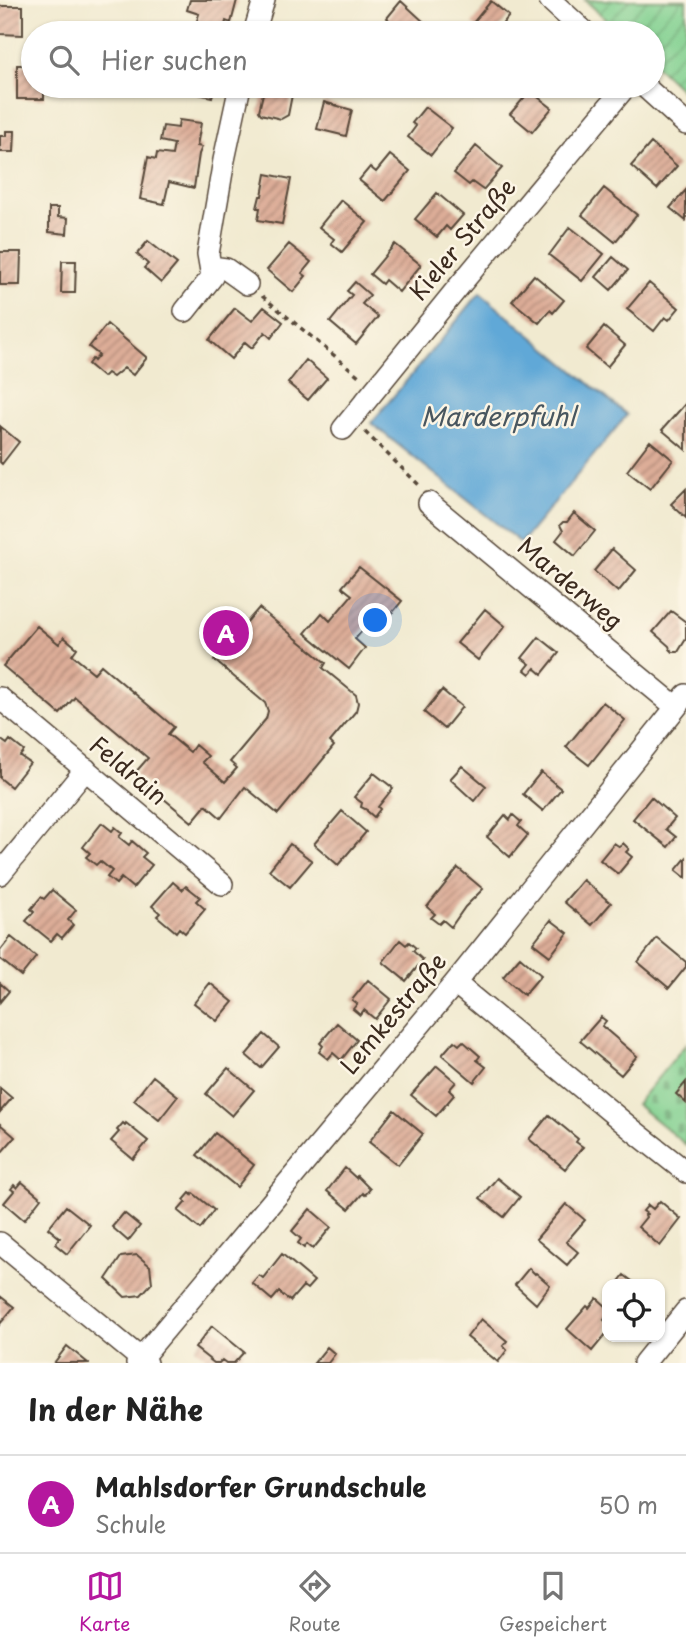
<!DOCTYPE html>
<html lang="de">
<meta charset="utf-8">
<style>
body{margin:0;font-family:"Playpen Sans",sans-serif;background:#f6f6f6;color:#222}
.controls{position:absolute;right:21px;bottom:21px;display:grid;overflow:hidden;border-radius:14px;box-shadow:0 2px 5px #0004}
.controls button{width:63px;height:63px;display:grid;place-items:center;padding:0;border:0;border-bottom:2px solid #e0e0e0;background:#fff;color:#222;font:35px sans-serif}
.you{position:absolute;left:376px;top:621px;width:24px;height:24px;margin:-18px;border:5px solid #fff;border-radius:50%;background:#1a73e8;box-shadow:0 0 0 10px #1a73e833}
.badge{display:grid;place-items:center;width:46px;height:46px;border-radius:50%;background:#b5179e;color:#fff;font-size:23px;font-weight:700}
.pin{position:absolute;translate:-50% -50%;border:4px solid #fff;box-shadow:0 2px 7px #0006}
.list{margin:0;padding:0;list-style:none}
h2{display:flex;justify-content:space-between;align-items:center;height:91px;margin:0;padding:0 28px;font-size:30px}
h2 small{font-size:23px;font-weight:400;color:#767676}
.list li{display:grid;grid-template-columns:46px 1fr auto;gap:21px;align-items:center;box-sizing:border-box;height:98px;padding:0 28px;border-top:2px solid #e0e0e0}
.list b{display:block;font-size:26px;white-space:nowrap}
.list p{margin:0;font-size:23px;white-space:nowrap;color:#767676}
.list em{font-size:23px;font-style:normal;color:#767676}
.icon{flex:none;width:38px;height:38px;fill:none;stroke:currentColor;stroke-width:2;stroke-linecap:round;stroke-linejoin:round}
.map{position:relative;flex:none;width:686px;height:1363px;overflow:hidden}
.search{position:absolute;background:#fff;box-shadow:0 2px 5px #0004;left:21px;right:21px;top:21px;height:77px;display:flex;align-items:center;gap:18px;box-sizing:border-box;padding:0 24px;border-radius:38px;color:#767676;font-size:26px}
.sheet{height:189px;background:#fff}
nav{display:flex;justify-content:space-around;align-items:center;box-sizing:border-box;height:98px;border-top:2px solid #e0e0e0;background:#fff;font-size:19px;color:#767676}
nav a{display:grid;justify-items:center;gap:4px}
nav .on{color:#b5179e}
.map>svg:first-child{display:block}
</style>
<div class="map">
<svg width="686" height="1363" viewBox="0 0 686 1363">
<defs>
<pattern id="cemetery-stones" width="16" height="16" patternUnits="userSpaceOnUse" patternTransform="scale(1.75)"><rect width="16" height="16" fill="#81d090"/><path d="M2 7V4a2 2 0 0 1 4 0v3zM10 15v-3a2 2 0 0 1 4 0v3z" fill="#6ba975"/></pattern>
<pattern id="garden-furrows" width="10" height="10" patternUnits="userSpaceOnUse" patternTransform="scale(1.75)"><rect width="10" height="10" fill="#81d090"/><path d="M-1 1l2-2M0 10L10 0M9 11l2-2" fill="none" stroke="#6ba975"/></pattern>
<pattern id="building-hatch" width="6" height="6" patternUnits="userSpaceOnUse" patternTransform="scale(1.75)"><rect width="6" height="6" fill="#ddad98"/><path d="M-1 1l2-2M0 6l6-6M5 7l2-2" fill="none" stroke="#b48d7b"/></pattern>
</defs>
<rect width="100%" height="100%" fill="#fcf5e5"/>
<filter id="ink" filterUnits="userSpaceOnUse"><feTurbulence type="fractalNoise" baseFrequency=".0143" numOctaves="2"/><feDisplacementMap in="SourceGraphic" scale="14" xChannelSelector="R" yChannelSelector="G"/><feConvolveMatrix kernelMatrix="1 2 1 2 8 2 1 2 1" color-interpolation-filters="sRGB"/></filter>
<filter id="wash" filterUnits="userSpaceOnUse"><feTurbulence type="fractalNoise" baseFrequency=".00686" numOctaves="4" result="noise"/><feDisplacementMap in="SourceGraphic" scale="28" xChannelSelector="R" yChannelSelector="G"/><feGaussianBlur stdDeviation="1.57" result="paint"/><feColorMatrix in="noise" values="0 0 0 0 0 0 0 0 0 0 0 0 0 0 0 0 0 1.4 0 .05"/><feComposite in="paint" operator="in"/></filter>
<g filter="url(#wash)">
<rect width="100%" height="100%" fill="#f1ead0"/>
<path fill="url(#cemetery-stones)" stroke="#5e7d57" stroke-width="2" d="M686,1044V1145L636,1104Z"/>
<path fill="url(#garden-furrows)" stroke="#5e7d57" stroke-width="2" d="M585,0H686V94L653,63V33H621Z"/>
<path fill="#60a8d7" stroke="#4e697a" stroke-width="2" d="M480,293L627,415L521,543L371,423Z"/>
<g id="blocks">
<path fill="url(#building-hatch)" d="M190,0H237L231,23L226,21L223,32L196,24L199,14L187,10Z
M401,1L425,23L416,33H402L387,18Z
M491,1L509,16L495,33H483L472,24Z
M0,6H23V35L0,34Z
M17,65H33V86H44V99H17Z
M192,86H215L212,97L190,92Z
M459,86H481L472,96Z
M264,89L274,91L275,89L292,95L288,115L281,119L261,114L259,111Z
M530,91L552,108L532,132L510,114Z
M324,102L352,110L346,136L317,129Z
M425,107L452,128L431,155L408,137L416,126L412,123Z
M179,120L201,123L197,146L202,147L199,154L194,188L169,182L164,204L140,199L148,157L156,159L157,153L172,155L174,144L160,141L163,126L178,128Z
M6,131H15L14,152H0V136H6Z
M651,143L677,166L657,189L631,166Z
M476,146L502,168L483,190L472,182L469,185L454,173Z
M390,155L410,171L385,201L359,180L370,167L376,172Z
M266,174L291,179L282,224L258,220L260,208H257L260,196H262Z
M604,188L637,215L615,242L582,215Z
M686,190V221L670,208Z
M437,193L463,215L450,230L446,226L437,237L415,219Z
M341,200L367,222L342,252L331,243L334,239L319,227Z
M49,208H58V217L68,218L67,234L49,232Z
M570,227L604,254L582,281L549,255Z
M148,241L177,264L161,283L144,268L148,264L137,254Z
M289,244L311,262L302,273L306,276L293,292L267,270Z
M395,244L421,265L399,292L385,280L382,284L370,274Z
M0,252H21L20,285H0Z
M613,257L628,270L611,290L596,277Z
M62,261H76L75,293H61Z
M534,275L564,300L553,313L550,310L539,323L512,301Z
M355,282L370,295L362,304L378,317L356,344L330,322L352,295L347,291Z
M649,283L679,308L669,320L665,317L654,331L627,309Z
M264,307L283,322L271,338L265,332L252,348L245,342L231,359L209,340L235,308L252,321Z
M107,324L146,357V359L133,375L124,368L113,377L107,373L103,377L88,364L92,359L94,361L99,355L89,347Z
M604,327L625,345L607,367L586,349Z
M306,360L327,378L308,400L288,383Z
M686,403V450L662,430Z
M0,426L19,442L2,464L0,462Z
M650,441L673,460L650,489L627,471Z
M686,489V518L671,504Z
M574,513L595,531L575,556L556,540L563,531L560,525L563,522H567Z
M612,549L636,570L618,592L594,571Z
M359,567L402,601L384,623L375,616L355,639L365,648L349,669L305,633L322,613L330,621L352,595L342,587Z
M259,608L326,663L323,668L356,695L358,703L356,711L330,742L334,746L278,814L245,787L221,818L206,805L192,822L134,774L148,758L75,697L60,714L3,666L37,626L59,644L64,637L77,648L72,655L94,673L101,665L174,727L168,734L190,752L195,745L208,756L202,762L225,782L237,768L230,762L266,719L268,711L265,703L214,660Z
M485,609L505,626L478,660L457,643Z
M671,611L686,622V639L678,652H673L670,649L669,646L653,632Z
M539,637L559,653L542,674L535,668L530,674L525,670L530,664L522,658Z
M442,690L462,707L444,729L424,712Z
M603,702L625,720L589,765L566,747Z
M0,739L7,744L10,740L24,751L20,756L30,763L11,787L0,778Z
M462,766L486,786L474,801L450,779Z
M541,772L561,789L543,811L523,794Z
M374,773L393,788L378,807L380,809L374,817L367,811V810L361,807L362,803L354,797Z
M651,797L675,818L666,829L676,837L668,847L633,819Z
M342,811L366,832L338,865L314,844Z
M505,815L510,820L513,815L521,822L518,826L528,835L510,857L487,837Z
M102,823L112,831L115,827L122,833L119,837L129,845L132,841L146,853L142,857L152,865L133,888L121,878L116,884L107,877L112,871L100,861L96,865L86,857L90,853L83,847Z
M614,843L620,847L623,843L629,849L626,852L632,857L618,874L600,860Z
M290,844L312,861L290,887L269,870Z
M686,858V878L676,870Z
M458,868L483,889L465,907L451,927L443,920L439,924L431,918L435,914L427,907Z
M583,880L611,903L592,925L564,902Z
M173,882L182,890L186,886L200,897L196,901L205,909L185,933L179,928L176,932L157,916L160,913L152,906Z
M52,890L76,910L68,920L73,925L62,938L57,934L51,941L26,921L34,912L31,909L41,897L44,899Z
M551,920L568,933L550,956L533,943Z
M11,937L36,957L21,976L0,959V951Z
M657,938L686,962V967L669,988L638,962Z
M400,940L406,945L409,942L416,948L413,951L423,960L406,981L383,962Z
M520,957L541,975L524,995L503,977Z
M368,980L391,999L375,1019L364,1010L360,1015L353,1009L357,1004L352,1000Z
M0,983L9,991L0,1002Z
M210,983L233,1002L217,1021L194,1003Z
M601,1017L606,1021L602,1026L637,1056L621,1075L580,1041Z
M337,1023L357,1040L341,1060L333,1053L328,1059L319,1052L323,1046L320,1043Z
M264,1034L279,1047L261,1068L246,1055Z
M454,1041L459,1045L463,1041L480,1056L477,1060L486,1067L474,1082L442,1055Z
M437,1066L456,1082L449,1090L454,1095L436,1116L411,1095Z
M228,1068L254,1090L232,1116L206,1094Z
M153,1076L178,1096L159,1120L134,1100Z
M686,1082V1103L676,1094Z
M0,1088L12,1098L0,1112Z
M394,1110L423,1134L398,1165L369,1142Z
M549,1115L578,1139L576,1142L583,1147L565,1169L529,1139Z
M123,1123L125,1125L126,1123L148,1141L133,1159L111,1141L119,1132L117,1130Z
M0,1124L15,1137L0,1154Z
M215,1133L254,1165L237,1187L197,1155Z
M345,1168L356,1178L357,1176L370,1189L365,1195L363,1193L349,1209L327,1191Z
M497,1178L520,1197L504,1217L480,1198Z
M22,1182L41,1198L24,1220L4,1203L14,1191L11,1189L14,1185L17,1188Z
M190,1193L192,1195L193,1193L214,1210L200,1229L178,1211L186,1202L184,1200Z
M660,1201L681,1219L660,1246L638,1227L646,1217L645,1215L647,1214L643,1211L648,1205L653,1209Z
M566,1204L585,1220L566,1242L578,1252L567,1265L536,1239Z
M66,1206L90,1225L67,1254L55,1244L60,1238L48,1228Z
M310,1209L331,1227L313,1249L307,1244L304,1248L298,1243L301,1239L292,1231Z
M124,1213L140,1226L128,1241L112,1227Z
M282,1254L314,1281L307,1289L303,1286L290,1301L279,1292L272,1300L252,1283L259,1275L263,1278Z
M137,1255L150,1266L152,1283L141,1295L125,1297L106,1279L121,1257Z
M529,1268L535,1274L536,1273L550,1285L536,1304L515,1285Z
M624,1275L636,1284H617Z
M0,1296L14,1307L0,1324Z
M597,1298L607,1307V1316L604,1320L607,1323V1333L592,1351L567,1329L587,1306L589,1308Z
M481,1319L507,1341L503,1346L507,1350L498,1362L467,1337Z
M212,1326L244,1352L234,1363H226L222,1360L219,1363H214L195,1348Z
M67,1346L88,1363H54Z
M327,1347L335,1354L328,1363H314Z"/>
</g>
</g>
<g filter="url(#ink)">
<use href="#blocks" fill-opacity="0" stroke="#564739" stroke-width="2"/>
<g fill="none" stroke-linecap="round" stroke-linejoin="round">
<defs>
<path id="minor" d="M550,0L586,33
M254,33L264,0
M644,86L686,124
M211,267L226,269L247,284
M185,311L212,277L208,254L224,160L240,86
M343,429L460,285L626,86
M429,503L676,707
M0,698L222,884
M0,874L86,769
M455,983L634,1131L686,1172
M0,1243L146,1363
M137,1363L455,983L686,695
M644,1363L686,1311"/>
</defs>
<use href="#minor" stroke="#564739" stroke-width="24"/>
<path stroke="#564739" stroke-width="3.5" stroke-dasharray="5 5" stroke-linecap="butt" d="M262,296L359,376
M365,432L419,485"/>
<use href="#minor" stroke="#fff" stroke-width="21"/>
</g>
</g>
<g text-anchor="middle" stroke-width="5" stroke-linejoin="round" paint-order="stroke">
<g font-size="24" fill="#3b2a1e" stroke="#fcf5e5">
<text transform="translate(463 240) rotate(-50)" y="8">Kieler Straße</text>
<text transform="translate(570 584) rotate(40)" y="8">Marderweg</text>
<text transform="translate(128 771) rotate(40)" y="8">Feldrain</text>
<text transform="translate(394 1014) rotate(-50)" y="8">Lemkestraße</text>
</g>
<g font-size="26" font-style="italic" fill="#48565f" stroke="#fcf5e5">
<text x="498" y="426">Marderpfuhl</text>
</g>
</g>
</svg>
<div class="controls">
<button><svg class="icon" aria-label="locate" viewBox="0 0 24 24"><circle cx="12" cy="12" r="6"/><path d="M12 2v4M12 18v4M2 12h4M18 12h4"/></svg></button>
</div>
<div class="you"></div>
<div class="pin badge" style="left:226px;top:633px">A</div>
<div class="search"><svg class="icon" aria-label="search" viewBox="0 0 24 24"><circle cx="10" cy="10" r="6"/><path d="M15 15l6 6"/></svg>Hier suchen</div>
</div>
<section class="sheet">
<h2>In der Nähe<small></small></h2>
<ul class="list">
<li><span class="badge">A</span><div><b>Mahlsdorfer Grundschule</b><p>Schule</p></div><em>50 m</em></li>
</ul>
</section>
<nav>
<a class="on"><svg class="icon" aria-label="map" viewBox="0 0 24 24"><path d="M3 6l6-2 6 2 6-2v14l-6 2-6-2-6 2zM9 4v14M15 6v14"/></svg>Karte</a>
<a><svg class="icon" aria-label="directions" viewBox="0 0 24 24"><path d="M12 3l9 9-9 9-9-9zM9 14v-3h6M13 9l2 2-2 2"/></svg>Route</a>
<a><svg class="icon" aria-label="saved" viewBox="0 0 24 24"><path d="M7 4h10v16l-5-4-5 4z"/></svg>Gespeichert</a>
</nav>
